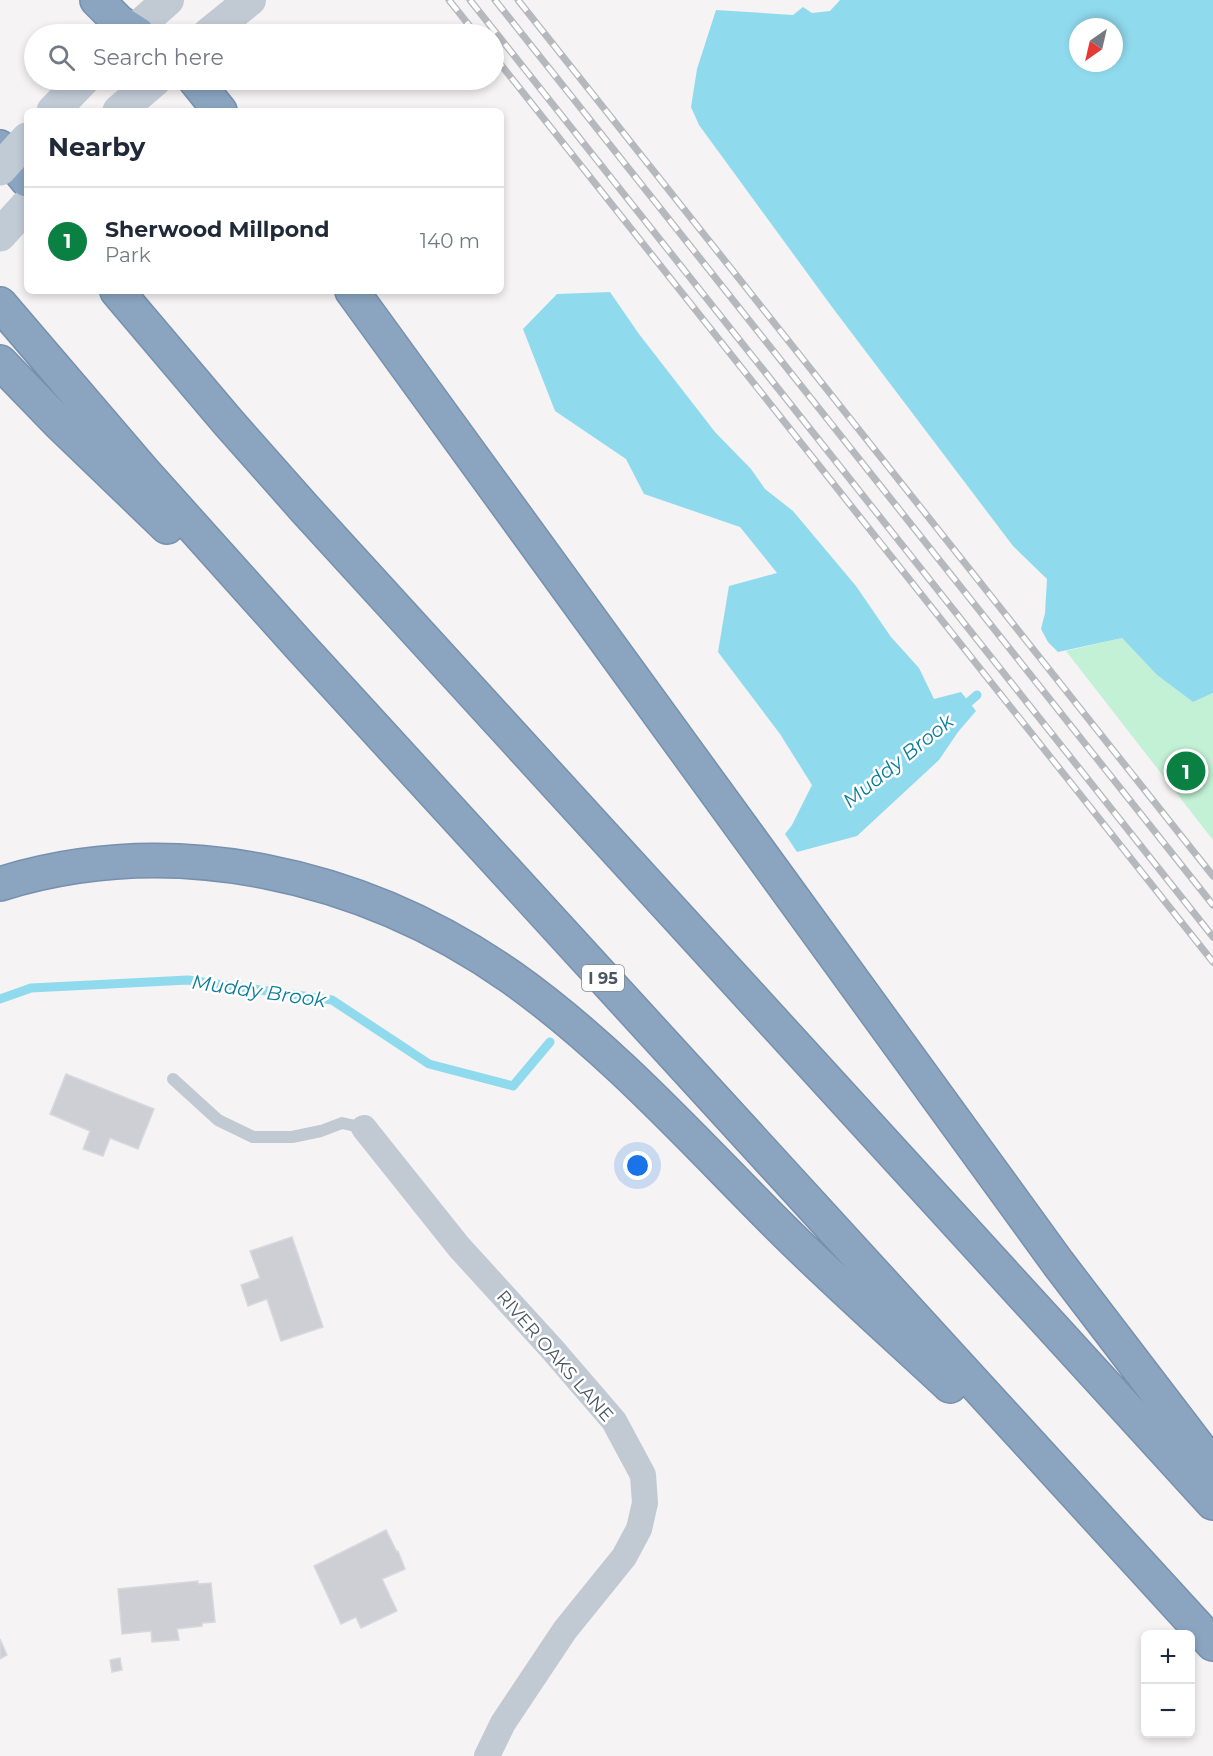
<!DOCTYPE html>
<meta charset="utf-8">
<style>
body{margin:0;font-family:Montserrat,sans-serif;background:#f6f6f7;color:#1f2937}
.controls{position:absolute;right:18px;bottom:18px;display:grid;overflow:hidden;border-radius:9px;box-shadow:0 3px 9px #0003}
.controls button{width:54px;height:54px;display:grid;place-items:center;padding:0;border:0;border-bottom:2px solid #e0e1e3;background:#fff;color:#1f2937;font:30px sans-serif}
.compass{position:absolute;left:1069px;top:18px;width:54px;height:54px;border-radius:50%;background:#fff;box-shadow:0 3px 9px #0003;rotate:214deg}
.you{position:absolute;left:638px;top:1166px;width:21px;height:21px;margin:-15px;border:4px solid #fff;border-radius:50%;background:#1a73e8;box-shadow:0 0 0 9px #1a73e833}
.badge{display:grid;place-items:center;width:39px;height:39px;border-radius:50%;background:#0b8043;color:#fff;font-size:20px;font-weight:700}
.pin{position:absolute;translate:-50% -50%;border:3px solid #fff;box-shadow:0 2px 6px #0006}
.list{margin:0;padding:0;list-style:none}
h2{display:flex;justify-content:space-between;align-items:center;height:78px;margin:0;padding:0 24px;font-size:26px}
h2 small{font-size:20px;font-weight:400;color:#747a83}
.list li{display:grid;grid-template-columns:39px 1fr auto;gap:18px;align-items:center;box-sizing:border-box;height:108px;padding:0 24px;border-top:2px solid #e0e1e3}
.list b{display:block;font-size:22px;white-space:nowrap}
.list p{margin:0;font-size:20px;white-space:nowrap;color:#747a83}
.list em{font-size:20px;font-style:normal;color:#747a83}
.icon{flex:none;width:33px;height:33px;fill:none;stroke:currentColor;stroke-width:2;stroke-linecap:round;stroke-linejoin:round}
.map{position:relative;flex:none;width:1213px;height:1756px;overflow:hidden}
.search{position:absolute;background:#fff;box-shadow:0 3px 9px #0003;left:24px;top:24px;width:480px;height:66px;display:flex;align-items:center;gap:15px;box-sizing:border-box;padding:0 21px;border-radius:33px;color:#747a83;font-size:22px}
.panel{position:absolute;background:#fff;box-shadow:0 3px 9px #0003;left:24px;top:108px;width:480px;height:186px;border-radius:9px}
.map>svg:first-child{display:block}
</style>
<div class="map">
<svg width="1213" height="1756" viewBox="0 0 1213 1756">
<rect width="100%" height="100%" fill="#f5f3f3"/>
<path fill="#c3f1d5" d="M1122,638L1157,675L1193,702L1213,693V840L1066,651Z"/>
<path fill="#90daee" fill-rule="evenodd" d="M840,0H1213V693L1193,702L1157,675L1122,638L1058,652L1048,642L1041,629L1045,613L1047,579L1013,546L832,307L699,125L691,107L697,69L716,10L793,15L803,7L812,13L830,11ZM1078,27H1114V63H1078Z
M610,292L639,334L715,432L751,469L765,489L793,511L856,586L891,637L919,668L934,699L961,692L976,711L958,732L939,760L857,836L797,852L785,834L792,825L812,785L780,734L718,652L729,586L777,573L740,527L644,494L626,459L555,411L523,329L557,294Z"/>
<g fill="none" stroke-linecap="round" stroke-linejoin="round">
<path stroke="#90daee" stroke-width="9" d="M961,709L977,695
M0,999L31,988L188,980L332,1000L429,1064L513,1086L550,1042"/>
</g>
<path fill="#cdcfd5" stroke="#d7d9de" stroke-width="1.5" d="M66,1074L154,1109L138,1149L110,1138L103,1156L83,1149L90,1131L50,1114Z
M292,1237L323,1327L281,1341L267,1299L248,1306L241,1285L260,1278L250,1251Z
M386,1530L397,1552L398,1551L405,1569L382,1579L397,1611L361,1628L356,1617L341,1624L314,1566Z
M198,1581V1584L211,1583L215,1622L202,1623V1626L177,1629L179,1640L152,1642L151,1631L122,1634L118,1589Z
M0,1639L7,1655L0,1659Z
M120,1658L122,1670L112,1672L110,1660Z"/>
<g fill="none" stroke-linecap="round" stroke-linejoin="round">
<defs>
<path id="motorway" d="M97,0L119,22L138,34
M195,80L220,111
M0,147L27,180
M117,291L228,422L305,509L1213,1503
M352,291L1058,1263L1213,1466
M0,304L143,471L299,645L1213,1644
M0,362L59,423L167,527
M0,884C174,830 364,874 511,977C610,1047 693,1140 779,1226C834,1281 893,1333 950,1386"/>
</defs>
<use href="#motorway" stroke="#7690ad" stroke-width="36"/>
<path stroke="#c1cad2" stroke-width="12" d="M173,1079L218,1120L253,1137H292L321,1131L342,1123L364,1128"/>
<path stroke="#c1cad2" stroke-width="26" d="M364,1128L459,1247L552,1349L614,1421L643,1475L645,1503L639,1529L624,1557L565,1630L503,1723L487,1756"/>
<path stroke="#c1cad2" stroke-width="32" d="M133,31L168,0
M208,34L250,0"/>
<path stroke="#c1cbd6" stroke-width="33" d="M53,111L83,80
M119,111L155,80
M0,235L27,205"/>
<use href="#motorway" stroke="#8ba5c1" stroke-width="33"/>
<defs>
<path id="rail" d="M449,0L476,34
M470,0L1213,937
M495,0L1213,905
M518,0L1213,876
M494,56L1213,962"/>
</defs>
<use href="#rail" stroke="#b5b8bd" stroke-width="7"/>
<use href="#rail" stroke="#fff" stroke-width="4.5" stroke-dasharray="14" stroke-linecap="butt"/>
<path stroke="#c1cbd6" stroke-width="33" d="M0,169L27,139"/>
</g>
<g text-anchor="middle" stroke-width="5" stroke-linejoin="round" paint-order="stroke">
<rect fill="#fff" stroke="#808990" stroke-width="1.5" x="582" y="965" width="42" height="26" rx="4.5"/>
<g font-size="16" font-weight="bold" fill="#4a5661">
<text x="603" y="984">I 95</text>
</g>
<g font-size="18" fill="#4a5661" stroke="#fff">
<text transform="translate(555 1356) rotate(49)" y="6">RIVER OAKS LANE</text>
</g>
<g font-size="20" font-style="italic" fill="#0c7c9b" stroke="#fff">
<text transform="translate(898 761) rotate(-39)" y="7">Muddy Brook</text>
<text transform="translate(259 991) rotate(8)" y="7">Muddy Brook</text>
</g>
</g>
</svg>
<div class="controls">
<button>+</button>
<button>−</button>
</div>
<svg class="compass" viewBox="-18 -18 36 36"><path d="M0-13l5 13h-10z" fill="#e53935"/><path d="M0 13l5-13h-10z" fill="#747a83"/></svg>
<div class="you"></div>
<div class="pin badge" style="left:1186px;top:771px">1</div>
<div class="search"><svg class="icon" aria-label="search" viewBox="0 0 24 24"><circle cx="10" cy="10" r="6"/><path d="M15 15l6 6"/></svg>Search here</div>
<section class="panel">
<h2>Nearby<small></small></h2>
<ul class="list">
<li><span class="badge">1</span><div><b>Sherwood Millpond</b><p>Park</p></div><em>140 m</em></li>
</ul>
</section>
</div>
